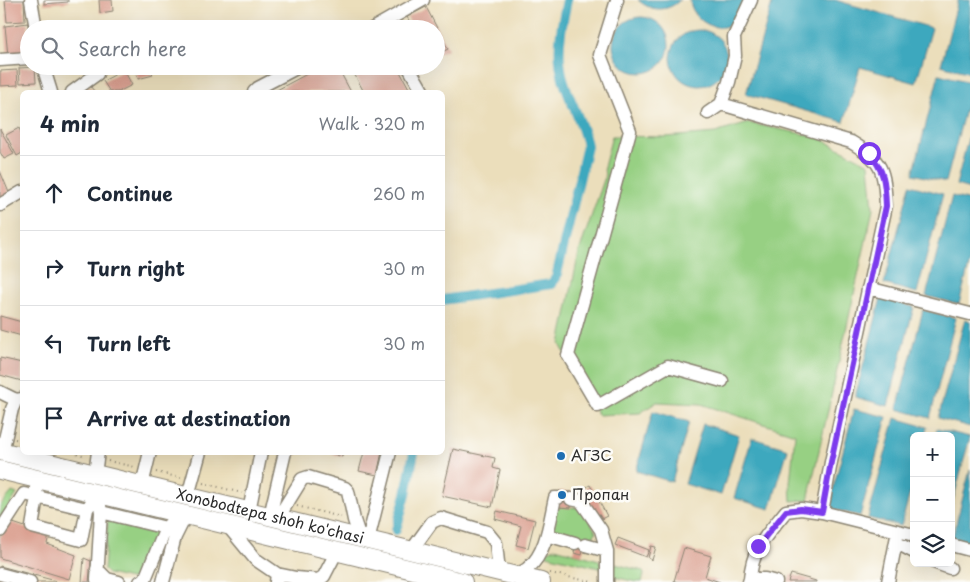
<!DOCTYPE html>
<meta charset="utf-8">
<style>
body{margin:0;font-family:"Playpen Sans",sans-serif;background:#f6f6f7;color:#1f2937}
.controls{position:absolute;right:15px;bottom:15px;display:grid;overflow:hidden;border-radius:8px;box-shadow:0 5px 20px #0002}
.controls button{width:45px;height:45px;display:grid;place-items:center;padding:0;border:0;border-bottom:1px solid #e0e1e3;background:#fff;color:#1f2937;font:25px sans-serif}
.stop{position:absolute;width:15px;height:15px;margin:-11px;border:4px solid #7c3aed;border-radius:50%;background:#fff}
.stop.end{background:#7c3aed;border-color:#fff;box-shadow:0 1px 5px #0008}
.list{margin:0;padding:0;list-style:none}
h2{display:flex;justify-content:space-between;align-items:center;height:65px;margin:0;padding:0 20px;font-size:21px}
h2 small{font-size:16px;font-weight:400;color:#747a83}
.list li{display:grid;grid-template-columns:32px 1fr auto;gap:15px;align-items:center;box-sizing:border-box;height:75px;padding:0 20px;border-top:1px solid #e0e1e3}
.list b{display:block;font-size:19px;white-space:nowrap}
.list em{font-size:16px;font-style:normal;color:#747a83}
.icon{flex:none;width:28px;height:28px;fill:none;stroke:currentColor;stroke-width:2;stroke-linecap:round;stroke-linejoin:round}
.map{position:relative;flex:none;width:970px;height:582px;overflow:hidden}
.search{position:absolute;background:#fff;box-shadow:0 5px 20px #0002;left:20px;top:20px;width:425px;height:55px;display:flex;align-items:center;gap:12px;box-sizing:border-box;padding:0 18px;border-radius:28px;color:#747a83;font-size:19px}
.panel{position:absolute;background:#fff;box-shadow:0 5px 20px #0002;left:20px;top:90px;width:425px;height:365px;border-radius:8px}
.map>svg:first-child{display:block}
</style>
<div class="map">
<svg width="970" height="582" viewBox="0 0 970 582">
<rect width="100%" height="100%" fill="#fdfcf7"/>
<filter id="ink" filterUnits="userSpaceOnUse"><feTurbulence type="fractalNoise" baseFrequency=".02" numOctaves="2"/><feDisplacementMap in="SourceGraphic" scale="10" xChannelSelector="R" yChannelSelector="G"/><feConvolveMatrix kernelMatrix="1 2 1 2 8 2 1 2 1" color-interpolation-filters="sRGB"/></filter>
<filter id="wash" filterUnits="userSpaceOnUse"><feTurbulence type="fractalNoise" baseFrequency=".0096" numOctaves="4" result="noise"/><feDisplacementMap in="SourceGraphic" scale="20" xChannelSelector="R" yChannelSelector="G"/><feGaussianBlur stdDeviation="1.12" result="paint"/><feColorMatrix in="noise" values="0 0 0 0 0 0 0 0 0 0 0 0 0 0 0 0 0 1.4 0 .05"/><feComposite in="paint" operator="in"/></filter>
<g filter="url(#wash)">
<rect width="100%" height="100%" fill="#ebdebb"/>
<path fill="#97d083" stroke="#617e57" d="M749,123L818,137L869,164L873,209L808,500L791,501L790,483L795,434L701,404L657,402L640,413L598,415L560,344L579,252L605,177L604,167L612,136L666,137L715,133Z
M12,492L17,494L0,521V506Z
M561,506L583,508L596,532L593,537L590,539L558,532L551,525L555,509Z
M108,517L159,530L138,577L135,580L108,574L104,570Z
M555,548L599,560L603,569L547,555L546,552Z
M615,564L643,571L644,575L642,582H636L611,576L613,566Z"/>
<path fill="#3ea8be" stroke="#346a74" d="M638,0H680C668,12 651,12 638,0Z
M690,0H745C743,6 741,14 737,19C723,37 692,23 690,0Z
M773,0H835L932,28L916,83L860,67L844,122L746,94Z
M958,0H970V73L941,65Z
M613 45a28 28 0 1 1 56 0a28 28 0 1 1-56 0Z
M671 58a28 28 0 1 1 56 0a28 28 0 1 1-56 0Z
M939,74L970,82V91L946,182L913,174Z
M970,131V189L956,185Z
M910,185L943,194L917,293L884,284Z
M952,196L970,201V262L959,304L926,296Z
M881,298L914,307L888,406L855,397Z
M923,310L956,318L930,418L897,409Z
M965,319L970,321V427L938,418Z
M854,409L887,417L860,516L828,508Z
M653,411L689,422L672,482L636,471Z
M895,418L927,427L925,436H914V478L901,526L868,518Z
M703,424L739,435L721,495L685,484Z
M937,429L970,437L951,508V436H935Z
M752,438L788,449L770,509L734,498Z
M970,470V543L952,539Z"/>
<g fill="none" stroke-linecap="round" stroke-linejoin="round">
<path stroke="#3ea8be" stroke-width="10" d="M442,300L551,284L556,278L587,146C582,117 562,91 560,61C558,41 563,20 567,0
M396,530L406,494L414,452"/>
</g>
<g id="blocks">
<path fill="#d99b8b" d="M5,0H24L25,21L7,22Z
M44,0H68V2L44,4Z
M99,0H112L113,11L100,13Z
M426,7L448,49L436,55V29H414L407,17Z
M28,23L29,53L8,56L5,26Z
M134,66H150L153,75L138,79Z
M322,66H337L351,92H273Z
M350,66H397L411,92H364Z
M35,67L36,82L20,83L19,68Z
M17,70L18,85L0,86V71Z
M124,70L132,85L118,92H110L103,81Z
M90,86L95,92H80Z
M19,128L22,135V153L17,156L6,135Z
M0,129L14,154L4,159L0,152Z
M0,171L10,195L0,199Z
M0,316L22,322V336L0,330Z
M0,358L22,363V381L0,375Z
M453,449L495,458L493,468L500,470L492,507L442,496Z
M329,452H343L342,457Z
M364,452H382L377,475L359,471Z
M590,485L607,516L597,521L581,490Z
M559,491L572,492L571,508L558,507Z
M497,511L535,520L528,548L516,545L521,526L495,519Z
M10,522L49,535L47,544L76,555L69,579L0,558V537Z
M618,538L649,550L646,557L615,545Z
M577,539L586,541L582,555L574,553Z
M651,546L656,547L652,560L648,558Z
M684,548L711,556L705,577L720,582H678L674,581Z
M84,558L91,561L89,582H82Z
M0,566L56,581V582H38L0,571Z
M791,574L816,581V582H788Z"/>
</g>
</g>
<g filter="url(#ink)">
<use href="#blocks" fill-opacity="0" stroke="#8b8473" stroke-width="1"/>
<g fill="none" stroke-linecap="round" stroke-linejoin="round">
<defs>
<path id="minor" d="M31,0L36,29
M617,0L600,55L630,131L568,355L598,406L668,366L722,381
M372,29L423,0
M0,60L29,58
M43,66L51,92
M408,66L423,92
M72,92L97,74
M254,92L258,88L300,66
M721,104L851,142C883,161 884,170 886,206L831,462L822,512L898,531L888,582
M708,113L721,104L729,82L735,56L734,37L751,0
M0,205L22,192
M868,288L970,314
M0,392L16,400
M2,452L12,409L16,400L22,399
M95,474L98,452
M142,485L150,452
M36,488L37,497L87,509L91,503
M188,496L200,452
M571,499L581,501L601,530L607,551V582
M249,511L261,452
M101,512L166,528L179,513
M270,516L285,452
M278,518L302,479L308,477L345,488L348,491L354,520L360,538
M227,525L255,559L277,574L276,582
M0,531L24,494L37,497L32,527L81,540L87,509
M898,531L914,535
M547,535L575,543
M368,540L390,452
M897,543L914,552
M585,545L607,551
M951,545L970,550
M411,551L432,522L441,518L487,532L496,543L499,572
M936,563L950,568
M97,569L107,579L119,582
M0,574L30,582
M277,574L296,578L319,580L324,576L337,551
M515,576C519,573 525,571 528,568C547,553 550,519 555,498H558
M750,579C752,548 767,535 786,511L801,509L822,512
M98,582L97,580L101,512L98,494
M140,582L145,579L166,528
M163,582L175,537L186,515
M749,582L750,579H765L776,582"/>
<g id="highway">
<path id="s1" d="M0,451L541,582"/>
<path d="M0,470L463,582"/>
</g>
</defs>
<use href="#minor" stroke="#8b8473" stroke-width="15"/>
<use href="#highway" stroke="#8b8473" stroke-width="20"/>
<path stroke="#8b8473" stroke-width="2" stroke-dasharray="1 4" stroke-linecap="butt" d="M15,439L22,441
M72,452L86,456
M108,461L135,467
M156,472L181,478
M203,483L242,493
M297,506L341,517
M550,573L592,582"/>
<use href="#minor" stroke="#fff" stroke-width="12"/>
<use href="#highway" stroke="#fff" stroke-width="18"/>
</g>
</g>
<g fill="none" stroke-linecap="round" stroke-linejoin="round" filter="url(#ink)">
<path stroke="#7c3aed" stroke-width="6" d="M758,546L786,511L801,509L822,512L831,462L886,206C885,183 885,171 869,153"/>
</g>
<g fill="#1f6fb2" stroke="#fdfcf7" stroke-width="2">
<circle cx="561" cy="456" r="5"/>
<circle cx="562" cy="495" r="5"/>
</g>
<g text-anchor="middle" stroke-width="5" stroke-linejoin="round" paint-order="stroke">
<g font-size="15" fill="#2b2b2b" stroke="#fdfcf7" text-anchor="start">
<text x="571" y="461">АГЗС</text>
<text x="572" y="500">Пропан</text>
</g>
<g font-size="15" fill="#2b2b2b" stroke="#fdfcf7">
<text dy="5" stroke="none"><textPath href="#s1" startOffset="278">Xonobodtepa shoh ko'chasi</textPath></text>
</g>
</g>
</svg>
<div class="controls">
<button>+</button>
<button>−</button>
<button><svg class="icon" aria-label="layers" viewBox="0 0 24 24"><path d="M12 4l9 5-9 5-9-5zM3 14l9 5 9-5"/></svg></button>
</div>
<div class="stop" style="left:869px;top:153px"></div>
<div class="stop end" style="left:758px;top:546px"></div>
<div class="search"><svg class="icon" aria-label="search" viewBox="0 0 24 24"><circle cx="10" cy="10" r="6"/><path d="M15 15l6 6"/></svg>Search here</div>
<section class="panel">
<h2>4 min<small>Walk · 320 m</small></h2>
<ul class="list">
<li><svg class="icon" aria-label="ahead" viewBox="0 0 24 24"><path d="M12 20V5M6 11l6-6 6 6"/></svg><div><b>Continue</b></div><em>260 m</em></li>
<li><svg class="icon" aria-label="right" viewBox="0 0 24 24"><path d="M7 20v-9h11M14 6l5 5-5 5"/></svg><div><b>Turn right</b></div><em>30 m</em></li>
<li><svg class="icon" aria-label="left" viewBox="0 0 24 24"><path d="M17 20v-9H6M10 6l-5 5 5 5"/></svg><div><b>Turn left</b></div><em>30 m</em></li>
<li><svg class="icon" aria-label="arrive" viewBox="0 0 24 24"><path d="M6 21V4h12l-3 4 3 4H6"/></svg><div><b>Arrive at destination</b></div></li>
</ul>
</section>
</div>
